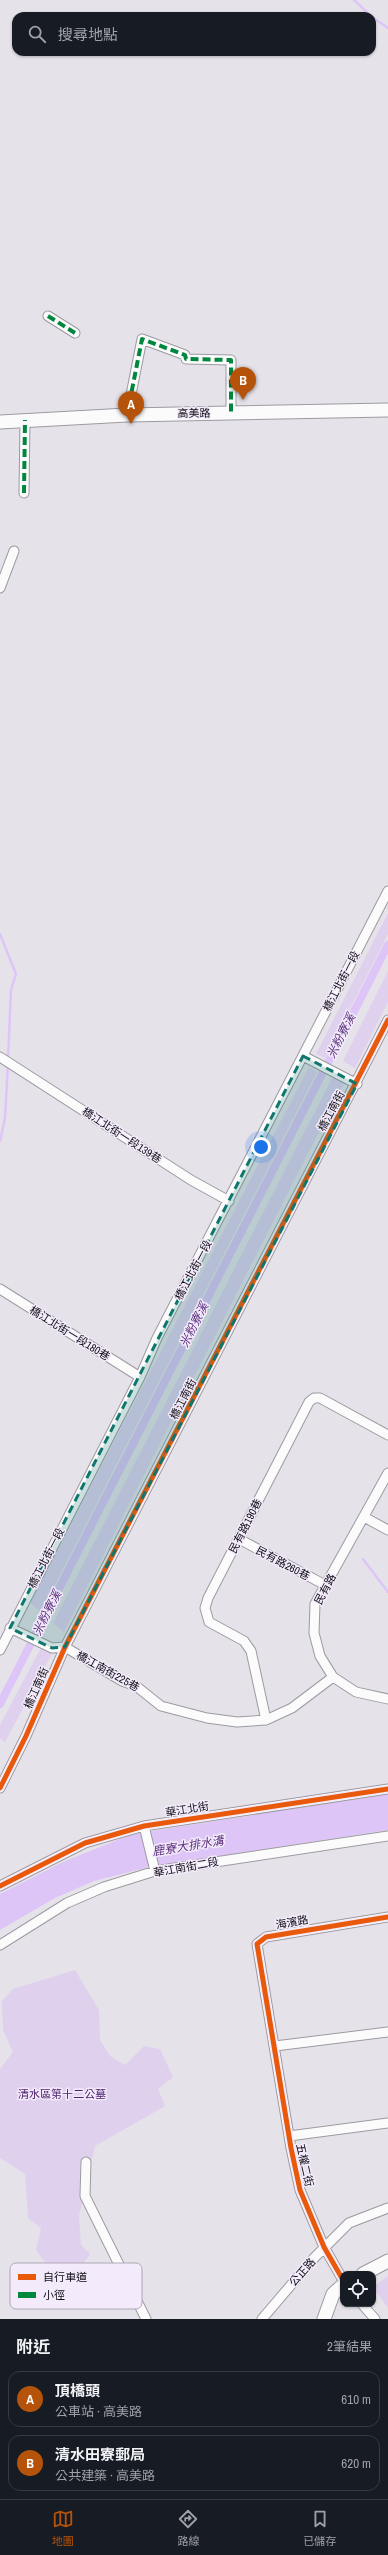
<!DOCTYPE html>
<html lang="zh-TW">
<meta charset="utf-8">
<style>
body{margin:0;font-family:"Archivo Narrow","Noto Sans TC",sans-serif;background:#242831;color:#f1f3f6}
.controls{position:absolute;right:12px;bottom:12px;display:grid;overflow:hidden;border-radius:8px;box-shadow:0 1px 3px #0004}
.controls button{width:36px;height:36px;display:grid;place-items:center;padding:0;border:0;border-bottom:1px solid #363941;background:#171b24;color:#f1f3f6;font:20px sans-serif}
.you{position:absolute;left:261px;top:1147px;width:14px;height:14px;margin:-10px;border:3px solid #fff;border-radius:50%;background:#1a73e8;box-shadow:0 0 0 6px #1a73e833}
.badge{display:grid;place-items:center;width:26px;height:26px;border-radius:50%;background:#b45309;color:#fff;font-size:13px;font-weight:700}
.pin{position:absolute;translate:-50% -33px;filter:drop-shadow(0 1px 2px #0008)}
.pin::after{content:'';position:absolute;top:21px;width:14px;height:12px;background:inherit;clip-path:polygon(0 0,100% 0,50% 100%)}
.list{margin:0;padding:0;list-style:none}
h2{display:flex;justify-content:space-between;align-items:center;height:52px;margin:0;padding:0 16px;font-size:17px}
h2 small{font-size:13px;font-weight:400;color:#9ea1a6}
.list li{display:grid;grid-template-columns:26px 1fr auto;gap:12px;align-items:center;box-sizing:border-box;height:56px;margin:0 8px 8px;padding:0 8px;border:1px solid #363941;border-radius:12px}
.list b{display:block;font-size:15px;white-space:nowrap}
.list p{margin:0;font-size:13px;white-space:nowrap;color:#9ea1a6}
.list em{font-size:13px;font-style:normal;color:#9ea1a6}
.icon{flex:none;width:22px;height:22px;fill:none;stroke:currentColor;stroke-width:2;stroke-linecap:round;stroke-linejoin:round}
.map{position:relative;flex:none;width:388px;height:2319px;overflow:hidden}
.search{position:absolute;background:#171b24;box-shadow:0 1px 3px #0004;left:12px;right:12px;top:12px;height:44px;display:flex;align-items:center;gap:10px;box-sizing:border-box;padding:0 14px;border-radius:12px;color:#9ea1a6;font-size:15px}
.sheet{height:180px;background:#171b24}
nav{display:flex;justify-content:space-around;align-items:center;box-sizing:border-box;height:56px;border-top:1px solid #363941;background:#171b24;font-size:11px;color:#9ea1a6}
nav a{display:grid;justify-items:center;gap:2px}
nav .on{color:#b45309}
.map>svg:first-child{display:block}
</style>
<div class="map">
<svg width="388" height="2319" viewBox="0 0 388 2319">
<rect width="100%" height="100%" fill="#e6e2ea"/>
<path fill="#dfd0ee" d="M388,913V934L325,1058L316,1054Z
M388,971V1002L355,1068L343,1061Z
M309,1067L317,1072L41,1612L30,1603Z
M334,1074L346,1079L64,1632L53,1623Z
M44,1642L55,1648L5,1742L0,1738V1725Z
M75,1970L99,2010L100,2040L110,2056L125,2065L144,2046L160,2049L173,2077L158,2089L165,2106L95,2146L79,2216L81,2245L90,2254C78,2270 76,2276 54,2274L36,2250L41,2228L28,2218L25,2174L0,2158V2069L13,2052L3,2030L2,2001L13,1989Z
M388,2276V2308L373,2287Z"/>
<path fill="#dec5f7" d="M388,1794V1830L149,1867L94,1881L55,1898L0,1930V1894L63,1862L132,1834Z"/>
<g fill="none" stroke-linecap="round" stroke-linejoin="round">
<path stroke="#dec5f7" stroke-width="2.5" d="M354,0L371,16
M372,17L388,28
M0,934L16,974L11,990L8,1059
M0,1141L5,1118L8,1064
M363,1559L388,1592"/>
<path stroke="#dec5f7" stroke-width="8" d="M0,1704L388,945"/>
<defs>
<path id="street" d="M48,316L75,333
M127,415L142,339L185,355L186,359L231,360V412
M24,493L25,420
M0,588L14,551
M303,1056L357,1084
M0,1057L191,1180L229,1201
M0,1289L140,1377
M388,1473L315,1604L314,1633L320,1656L333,1677L356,1692L388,1699
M364,1517L388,1530
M239,1539L327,1586
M10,1628L52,1648L65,1647L122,1681L136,1686L161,1706L207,1718L237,1722L266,1720L292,1708L333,1677
M0,1650L140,1377L157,1338L388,891
M266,1720L251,1651L244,1641L209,1622L205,1608L208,1598L309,1402L314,1398H320L388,1435
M0,1788L26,1736L65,1647L388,1020
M144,1826L155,1871
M0,1886L85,1843L144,1826L388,1789
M0,1945L67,1903L104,1887L155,1871L388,1836
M275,2046L388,2032
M289,2136L388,2123
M86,2162L85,2196L146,2319
M343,2280L324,2247L300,2190L291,2148L257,1944L266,1937L388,1917
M362,2304L375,2319
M262,2319L314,2258L349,2223L388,2208"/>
<path id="secondary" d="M0,422L127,415L388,410
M363,2274L388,2261
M324,2319L333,2294L343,2285"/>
</defs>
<use href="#street" stroke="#9d9aa0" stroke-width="11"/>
<use href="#secondary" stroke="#9d9aa0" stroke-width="15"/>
<use href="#street" stroke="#fbfbfc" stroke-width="9"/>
<use href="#secondary" stroke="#fbfbfc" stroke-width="13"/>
<path stroke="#00873e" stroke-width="4" stroke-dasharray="8 4" stroke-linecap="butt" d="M48,316L75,333
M127,415L142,339L185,355L186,359L231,360V412
M24,493L25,420"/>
<defs>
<path id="cycleway" d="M0,1788L26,1736L65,1647L388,1020
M0,1886L85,1843L144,1826L388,1789
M343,2280L324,2247L300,2190L291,2148L257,1944L266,1937L388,1917"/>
</defs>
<use href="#cycleway" stroke="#f3ebfb" stroke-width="8"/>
<use href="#cycleway" stroke="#e8590c" stroke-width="5"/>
</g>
<path fill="#0f766e" fill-opacity="0.2" stroke="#0f766e" stroke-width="3" stroke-dasharray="8 5" stroke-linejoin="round" d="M303,1056L357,1084L65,1647L52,1648L10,1628Z"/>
<g text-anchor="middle" stroke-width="3" stroke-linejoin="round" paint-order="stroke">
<g font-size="11" fill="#100d13" stroke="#f3ebfb">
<text transform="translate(194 413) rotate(-1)" y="4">高美路</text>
<text transform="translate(341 981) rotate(-63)" y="4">橋江北街一段</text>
<text transform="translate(331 1111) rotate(-62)" y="4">橋江南街</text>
<text transform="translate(122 1135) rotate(33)" y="4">橋江北街一段139巷</text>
<text transform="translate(193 1270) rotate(-62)" y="4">橋江北街一段</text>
<text transform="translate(70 1333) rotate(32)" y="4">橋江北街一段180巷</text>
<text transform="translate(183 1399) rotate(-63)" y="4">橋江南街</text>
<text transform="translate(245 1526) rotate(-63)" y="4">民有路190巷</text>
<text transform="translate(46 1558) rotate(-63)" y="4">橋江北街一段</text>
<text transform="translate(283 1563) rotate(28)" y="4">民有路260巷</text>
<text transform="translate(325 1589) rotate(-62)" y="4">民有路</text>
<text transform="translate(108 1671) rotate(29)" y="4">橋江南街225巷</text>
<text transform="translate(36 1688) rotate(-66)" y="4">橋江南街</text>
<text transform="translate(187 1809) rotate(-9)" y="4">華江北街</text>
<text transform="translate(186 1867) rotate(-10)" y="4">華江南街二段</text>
<text transform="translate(292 1922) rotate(-10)" y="4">海濱路</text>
<text transform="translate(305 2165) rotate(77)" y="4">五權二街</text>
<text transform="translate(302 2272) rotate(-49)" y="4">公正路</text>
</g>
<g font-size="11" fill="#4e216f" stroke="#f3ebfb">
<text x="62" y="2098">清水區第十二公墓</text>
</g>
<g font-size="12" font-style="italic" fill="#5a2e7c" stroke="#f3ebfb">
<text transform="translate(341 1036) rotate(-63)" y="4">米粉寮溪</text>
<text transform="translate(194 1325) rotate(-63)" y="4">米粉寮溪</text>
<text transform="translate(47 1613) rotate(-63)" y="4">米粉寮溪</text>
<text transform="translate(188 1846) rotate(-9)" y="4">鹿寮大排水溝</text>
</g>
</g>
<rect x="10" y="2263" width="132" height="46" rx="6" fill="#f3ebfb" stroke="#afa8b5" stroke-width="1"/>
<rect x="18" y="2274" width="18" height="6" fill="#e8590c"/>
<rect x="18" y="2292" width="18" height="6" fill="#00873e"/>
<g font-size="11" fill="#100d13">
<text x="43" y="2281">自行車道</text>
<text x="43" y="2299">小徑</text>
</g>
</svg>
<div class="controls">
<button><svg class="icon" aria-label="locate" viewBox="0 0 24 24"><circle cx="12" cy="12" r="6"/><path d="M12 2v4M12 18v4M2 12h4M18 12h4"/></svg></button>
</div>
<div class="you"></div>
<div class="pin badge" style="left:131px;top:424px">A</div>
<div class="pin badge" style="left:243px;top:400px">B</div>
<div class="search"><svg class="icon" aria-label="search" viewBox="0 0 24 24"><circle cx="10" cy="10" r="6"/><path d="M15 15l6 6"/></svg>搜尋地點</div>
</div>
<section class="sheet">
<h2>附近<small>2筆結果</small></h2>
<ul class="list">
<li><span class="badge">A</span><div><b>頂橋頭</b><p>公車站 · 高美路</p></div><em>610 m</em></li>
<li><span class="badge">B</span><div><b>清水田寮郵局</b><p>公共建築 · 高美路</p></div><em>620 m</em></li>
</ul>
</section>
<nav>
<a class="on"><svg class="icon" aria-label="map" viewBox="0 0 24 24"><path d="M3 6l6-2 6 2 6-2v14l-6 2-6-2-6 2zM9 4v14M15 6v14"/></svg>地圖</a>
<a><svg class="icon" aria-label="directions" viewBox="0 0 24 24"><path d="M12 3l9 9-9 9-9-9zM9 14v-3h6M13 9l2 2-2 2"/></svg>路線</a>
<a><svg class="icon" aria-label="saved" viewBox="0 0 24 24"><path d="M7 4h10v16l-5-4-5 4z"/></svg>已儲存</a>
</nav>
